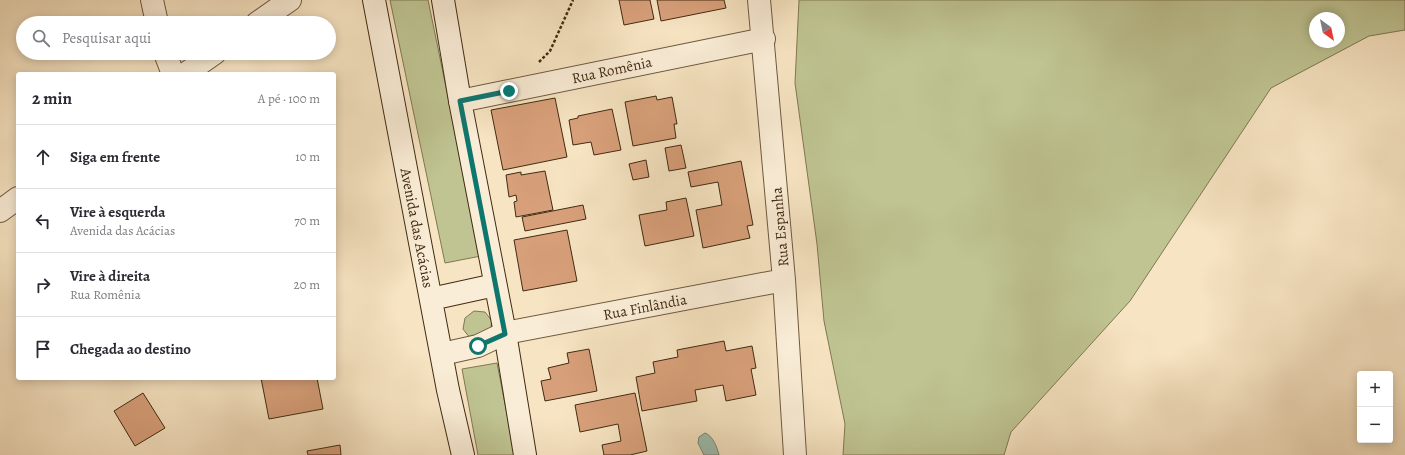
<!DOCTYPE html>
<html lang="pt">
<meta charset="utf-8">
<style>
body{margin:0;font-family:Alegreya,serif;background:#f7f7f7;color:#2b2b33}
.controls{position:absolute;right:12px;bottom:12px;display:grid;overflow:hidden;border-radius:4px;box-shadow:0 2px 10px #0003}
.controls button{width:36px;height:36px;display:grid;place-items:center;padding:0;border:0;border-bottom:1px solid #e1e1e2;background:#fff;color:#2b2b33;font:20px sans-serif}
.compass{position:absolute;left:1309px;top:12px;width:36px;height:36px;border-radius:50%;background:#fff;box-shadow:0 2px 10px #0003;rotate:147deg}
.stop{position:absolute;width:12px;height:12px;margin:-9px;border:3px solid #0f766e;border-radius:50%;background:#fff}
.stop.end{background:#0f766e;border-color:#fff;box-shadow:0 1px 4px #0008}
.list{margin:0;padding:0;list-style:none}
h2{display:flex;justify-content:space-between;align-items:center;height:52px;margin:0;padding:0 16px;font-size:17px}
h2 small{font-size:13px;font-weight:400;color:#7c7c81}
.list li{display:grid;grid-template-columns:26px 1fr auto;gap:12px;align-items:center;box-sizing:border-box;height:64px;padding:0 16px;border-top:1px solid #e1e1e2}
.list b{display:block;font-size:15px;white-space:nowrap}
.list p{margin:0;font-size:13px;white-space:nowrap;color:#7c7c81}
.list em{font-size:13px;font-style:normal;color:#7c7c81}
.icon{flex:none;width:22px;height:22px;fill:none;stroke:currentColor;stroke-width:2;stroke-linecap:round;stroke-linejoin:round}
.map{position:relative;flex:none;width:1405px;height:455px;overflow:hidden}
.search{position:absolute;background:#fff;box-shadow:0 2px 10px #0003;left:16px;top:16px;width:320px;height:44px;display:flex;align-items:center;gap:10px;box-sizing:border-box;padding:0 14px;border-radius:22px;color:#7c7c81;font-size:15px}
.panel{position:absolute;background:#fff;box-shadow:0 2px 10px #0003;left:16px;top:72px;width:320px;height:308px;border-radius:4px}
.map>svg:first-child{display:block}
</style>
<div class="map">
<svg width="1405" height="455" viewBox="0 0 1405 455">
<rect width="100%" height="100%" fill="#f7e4c2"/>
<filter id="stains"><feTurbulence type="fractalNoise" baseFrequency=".005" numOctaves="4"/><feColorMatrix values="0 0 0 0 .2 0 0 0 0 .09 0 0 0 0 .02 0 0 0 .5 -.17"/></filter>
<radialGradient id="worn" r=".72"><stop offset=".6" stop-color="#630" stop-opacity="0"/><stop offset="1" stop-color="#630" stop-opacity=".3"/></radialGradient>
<path fill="#bfc492" stroke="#807852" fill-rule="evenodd" d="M390,0H428L481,256L445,263Z
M799,0H1405V30L1369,36L1271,88L1130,301L1011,432L1004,455H843L845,424L824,321L817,244L795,83ZM1315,18H1339V42H1315Z
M474,311L485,312L492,321L490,332L470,338L463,329L465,318Z
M497,363L515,455H478L462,369Z"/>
<path fill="#9dbfb1" stroke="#788471" d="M705,433C713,436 717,447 719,455H704L698,443L699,437Z"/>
<path fill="#d8a07a" stroke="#412b12" d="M619,0H650L654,19L624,25Z
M657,0H724L726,8L661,21Z
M656,96L657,100L672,97L677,124H674L676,138L633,146L625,102Z
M555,98L567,157L503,170L491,110Z
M612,109L621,150L594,155L591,142L573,145L569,120L578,118V116Z
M681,145L686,168L669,171L665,148Z
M646,160L649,177L633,180L629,164Z
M741,161L753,225L747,226L750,238L703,248L696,210L722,205L718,182L691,187L688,172Z
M545,171L553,210L516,217L514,202L517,201L516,195L509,197L506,175L521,172V175Z
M686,198L694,236L645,246L639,215L667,210L666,202Z
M583,205L586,219L525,231L522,217Z
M567,230L577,281L523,291L514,240Z
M724,341L726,351L752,346L756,368L751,369L756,395L726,401L723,385L695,390L697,401L642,411L636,377L655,373L653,362L678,357L677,350Z
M589,349L597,391L545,401L541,381L551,379L548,368L569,363L567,353Z
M261,378H317L323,409L269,419Z
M143,393L165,428L135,446L114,411Z
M635,393L647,451L630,455H604L602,445L621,441L618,424L580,432L575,405Z
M340,445L341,455H308L307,451Z"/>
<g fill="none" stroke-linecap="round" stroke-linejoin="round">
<defs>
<path id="street" d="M152,0L157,23
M759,0L784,280L795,455
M257,23L290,0
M165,53L173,74
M185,74L215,53
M460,101L764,39
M0,211L18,198
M442,354L478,346L505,333L784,280"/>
<path id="secondary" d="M374,0L448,390L463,455
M443,0L460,101L505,333L525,455
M431,299L495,285"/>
</defs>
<use href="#street" stroke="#6e593e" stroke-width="24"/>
<use href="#secondary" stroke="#412b12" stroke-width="24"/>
<path stroke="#412b12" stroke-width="2.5" stroke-dasharray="3 2" stroke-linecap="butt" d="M539,62L550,51L573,0"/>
<use href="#street" stroke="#faedd7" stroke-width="22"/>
<use href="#secondary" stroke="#faedd7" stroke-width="22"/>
</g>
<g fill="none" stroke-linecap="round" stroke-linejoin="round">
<path stroke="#0f766e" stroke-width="5" d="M478,346L505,334L460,101L509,91"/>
</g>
<g text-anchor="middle" stroke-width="3" stroke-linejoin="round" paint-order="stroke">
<g font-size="15" fill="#412b12" stroke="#faedd7">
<text transform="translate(612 70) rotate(-12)" y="5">Rua Romênia</text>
<text transform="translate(780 227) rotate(-95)" y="5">Rua Espanha</text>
<text transform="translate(417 228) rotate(79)" y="5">Avenida das Acácias</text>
<text transform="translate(645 307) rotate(-11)" y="5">Rua Finlândia</text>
</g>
</g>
<rect width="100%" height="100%" filter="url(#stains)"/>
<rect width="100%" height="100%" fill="url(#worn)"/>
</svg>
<div class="controls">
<button>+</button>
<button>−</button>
</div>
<svg class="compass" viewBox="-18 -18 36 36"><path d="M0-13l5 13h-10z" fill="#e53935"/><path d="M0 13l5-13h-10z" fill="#7c7c81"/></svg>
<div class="stop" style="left:478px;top:346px"></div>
<div class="stop end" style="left:509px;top:91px"></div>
<div class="search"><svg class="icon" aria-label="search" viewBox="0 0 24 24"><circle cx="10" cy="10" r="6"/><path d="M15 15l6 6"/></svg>Pesquisar aqui</div>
<section class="panel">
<h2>2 min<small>A pé · 100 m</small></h2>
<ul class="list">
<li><svg class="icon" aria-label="ahead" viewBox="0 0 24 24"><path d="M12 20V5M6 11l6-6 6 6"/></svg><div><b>Siga em frente</b></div><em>10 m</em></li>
<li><svg class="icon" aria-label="left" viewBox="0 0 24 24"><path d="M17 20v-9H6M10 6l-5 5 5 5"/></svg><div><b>Vire à esquerda</b><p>Avenida das Acácias</p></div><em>70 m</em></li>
<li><svg class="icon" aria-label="right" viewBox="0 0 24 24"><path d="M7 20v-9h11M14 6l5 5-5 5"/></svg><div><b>Vire à direita</b><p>Rua Romênia</p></div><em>20 m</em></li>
<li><svg class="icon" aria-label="arrive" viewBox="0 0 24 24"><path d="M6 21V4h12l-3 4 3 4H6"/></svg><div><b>Chegada ao destino</b></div></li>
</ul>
</section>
</div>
